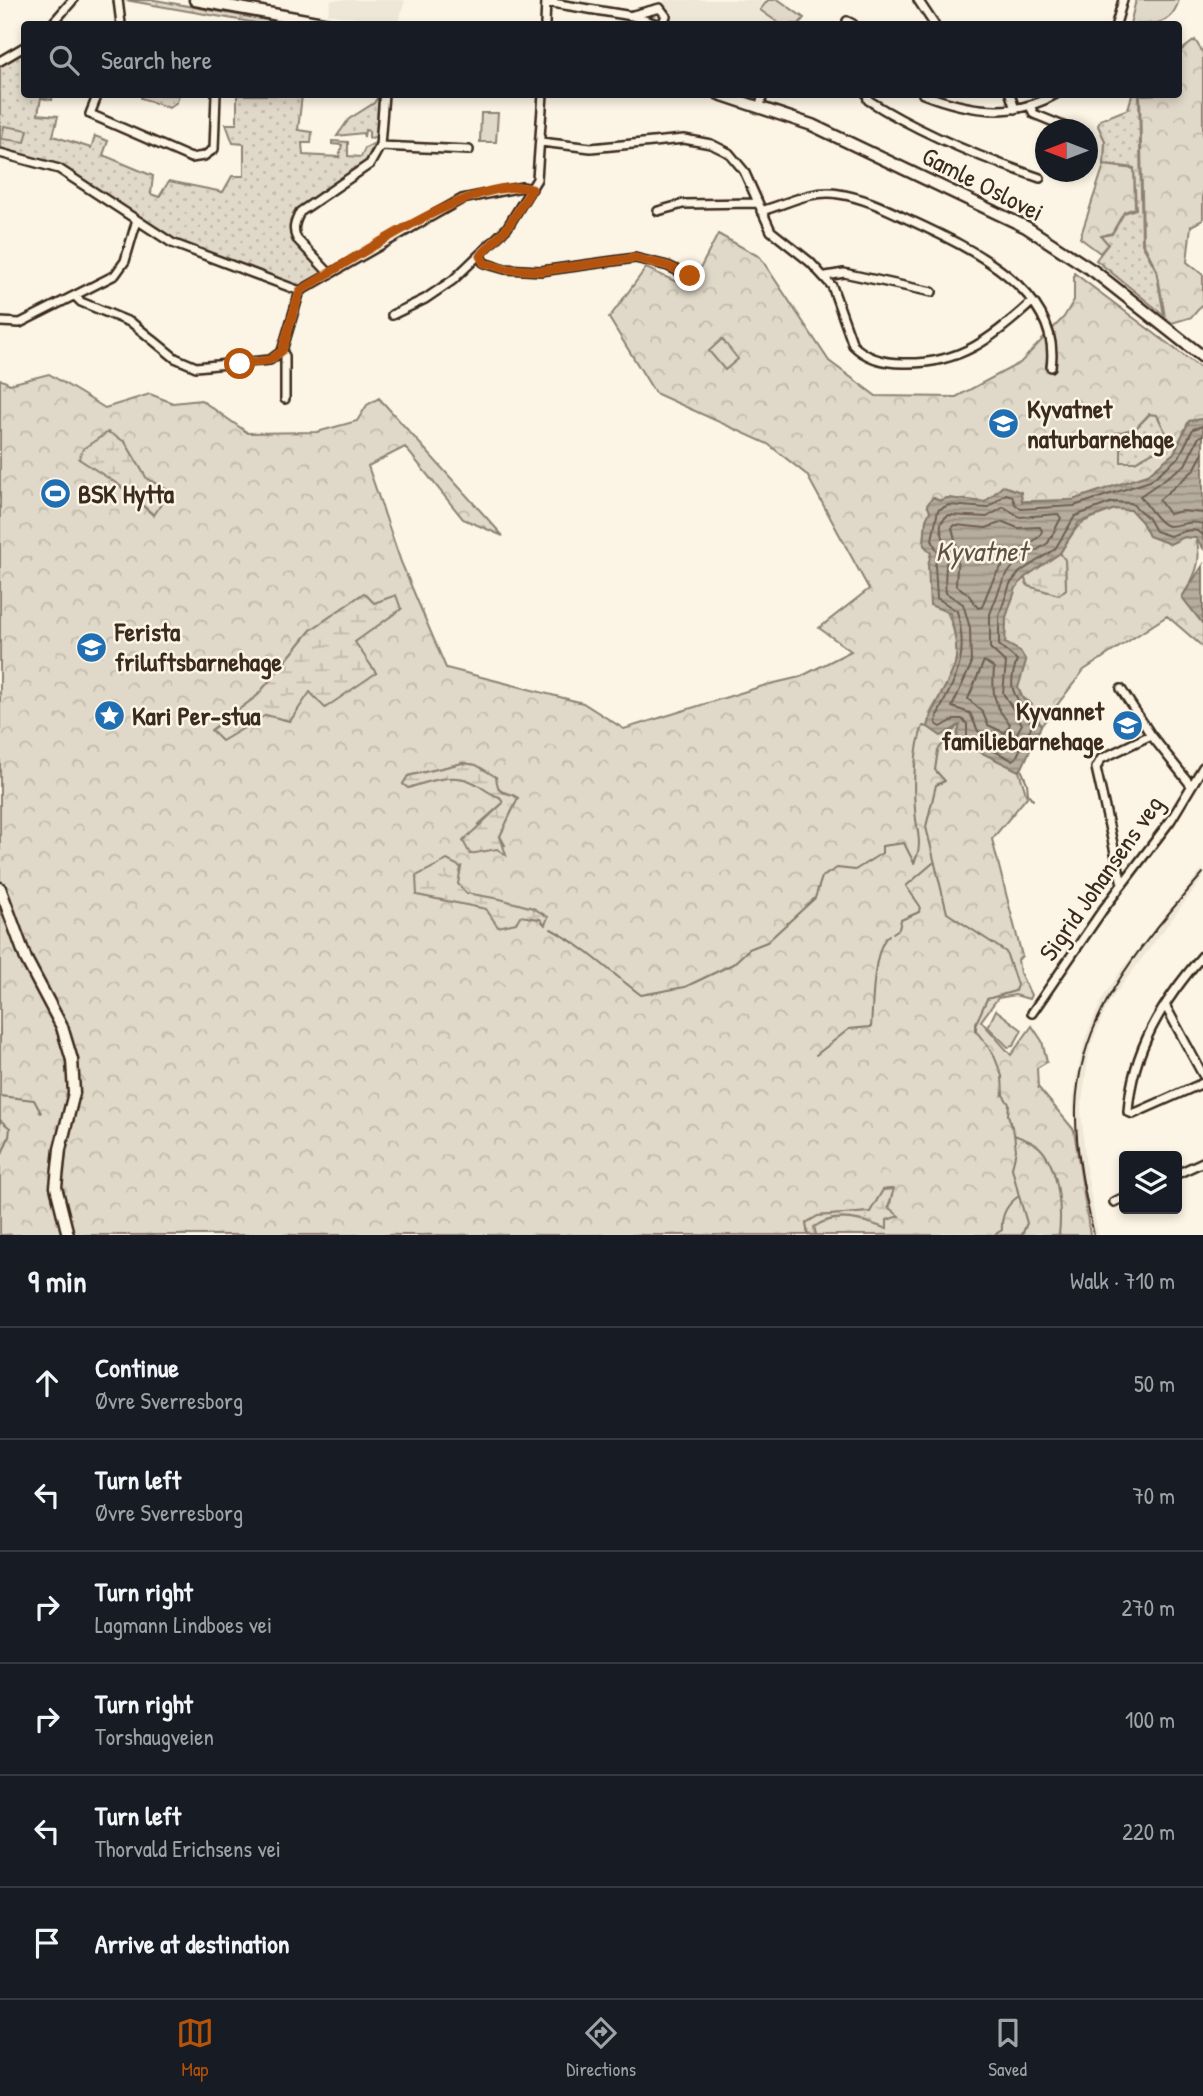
<!DOCTYPE html>
<meta charset="utf-8">
<style>
body{margin:0;font-family:"Patrick Hand",sans-serif;background:#242831;color:#f1f3f6}
.controls{position:absolute;right:21px;bottom:21px;display:grid;overflow:hidden;border-radius:7px;box-shadow:0 4px 10px #0003}
.controls button{width:63px;height:63px;display:grid;place-items:center;padding:0;border:0;border-bottom:2px solid #363941;background:#171b24;color:#f1f3f6;font:35px sans-serif}
.compass{position:absolute;left:1035px;top:119px;width:63px;height:63px;border-radius:50%;background:#171b24;box-shadow:0 4px 10px #0003;rotate:270deg}
.stop{position:absolute;width:21px;height:21px;margin:-16px;border:5px solid #b45309;border-radius:50%;background:#fff}
.stop.end{background:#b45309;border-color:#fff;box-shadow:0 2px 7px #0008}
.list{margin:0;padding:0;list-style:none}
h2{display:flex;justify-content:space-between;align-items:center;height:91px;margin:0;padding:0 28px;font-size:30px}
h2 small{font-size:23px;font-weight:400;color:#9ea1a6}
.list li{display:grid;grid-template-columns:46px 1fr auto;gap:21px;align-items:center;box-sizing:border-box;height:112px;padding:0 28px;border-top:2px solid #363941}
.list b{display:block;font-size:26px;white-space:nowrap}
.list p{margin:0;font-size:23px;white-space:nowrap;color:#9ea1a6}
.list em{font-size:23px;font-style:normal;color:#9ea1a6}
.icon{flex:none;width:38px;height:38px;fill:none;stroke:currentColor;stroke-width:2;stroke-linecap:round;stroke-linejoin:round}
.map{position:relative;flex:none;width:1203px;height:1235px;overflow:hidden}
.search{position:absolute;background:#171b24;box-shadow:0 4px 10px #0003;left:21px;right:21px;top:21px;height:77px;display:flex;align-items:center;gap:18px;box-sizing:border-box;padding:0 24px;border-radius:7px;color:#9ea1a6;font-size:26px}
.sheet{height:763px;background:#171b24}
nav{display:flex;justify-content:space-around;align-items:center;box-sizing:border-box;height:98px;border-top:2px solid #363941;background:#171b24;font-size:19px;color:#9ea1a6}
nav a{display:grid;justify-items:center;gap:4px}
nav .on{color:#b45309}
.map>svg:first-child{display:block}
</style>
<div class="map">
<svg width="1203" height="1235" viewBox="0 0 1203 1235">
<defs>
<pattern id="green-dots" width="8" height="8" patternUnits="userSpaceOnUse" patternTransform="scale(1.75)"><rect width="8" height="8" fill="#e0d8c8"/><path d="M2 2h.1M6 6h.1" fill="none" stroke="#c1baab" stroke-width="1.8" stroke-linecap="round"/></pattern>
<pattern id="forest-crowns" width="20" height="18" patternUnits="userSpaceOnUse" patternTransform="scale(1.75)"><rect width="20" height="18" fill="#e0d8c8"/><path d="M2 6a3 3 0 1 1 6 0M12 15a3 3 0 1 1 6 0" fill="none" stroke="#c1baab"/></pattern>
<pattern id="wetland-marsh" width="20" height="14" patternUnits="userSpaceOnUse" patternTransform="scale(1.75)"><rect width="20" height="14" fill="#e0d8c8"/><path d="M1 5h8M5 5V1M11 12h8M15 12V8" fill="none" stroke="#c1baab"/></pattern>
<pattern id="water-rules" width="6" height="5" patternUnits="userSpaceOnUse" patternTransform="scale(1.75)"><rect width="6" height="5" fill="#b7ad9e"/><path d="M0 2.5h6" fill="none" stroke="#968d80"/></pattern>
</defs>
<rect width="100%" height="100%" fill="#fcf5e5"/>
<filter id="ink" filterUnits="userSpaceOnUse"><feTurbulence type="fractalNoise" baseFrequency=".0143" numOctaves="2"/><feDisplacementMap in="SourceGraphic" scale="14" xChannelSelector="R" yChannelSelector="G"/><feConvolveMatrix kernelMatrix="1 2 1 2 8 2 1 2 1" color-interpolation-filters="sRGB"/></filter>
<g filter="url(#ink)">
<path fill="#eee6d6" d="M331,0H403L405,2L397,24H377L364,19L328,14Z
M664,0H765L758,11L777,24H665Z
M1203,868V878L1109,1002L1090,1047L1081,1109L1086,1168L1098,1235H1090L1078,1167L1073,1110L1074,1088L1085,1039L1102,999L1121,970Z"/>
<path fill="url(#green-dots)" stroke="#8e8173" stroke-width="2" d="M125,0H155L288,24H262Z
M24,45V94L53,95L52,100L41,98L38,114L58,116L53,136L91,148L95,136L108,141L103,155L153,176L151,194L159,197L169,181L223,192L232,176H244V144L233,143L226,124H237V95H302L298,130L312,132L311,143H302L303,155L339,157L342,145L332,144V141L348,142V156L361,157L365,148L375,143L366,161L300,212L294,233L329,273L300,291L172,243L59,169L0,154V64Z
M142,95V94L179,95L177,102L169,108L141,98Z
M379,95L377,137L369,138V131L365,130L364,137L363,133L337,136L349,119L374,103Z
M1132,95H1139L1142,244L1156,270L1164,315L1096,260L1108,244L1101,236L1112,234L1124,213L1136,209L1134,168L1104,164L1105,141L1098,126L1100,120L1128,109Z
M1150,414L1157,415L1166,433L1163,447L1135,462H1120L1121,446L1115,439L1116,433L1136,428Z"/>
<path fill="url(#forest-crowns)" stroke="#8e8173" stroke-width="2" fill-rule="evenodd" d="M1195,40L1203,53V220L1191,226L1187,262L1203,275V304L1192,317L1172,323L1165,317L1157,270L1143,243L1140,95L1178,94L1179,52Z
M1104,165L1134,169L1135,208L1124,212L1112,233L1101,236L1108,244L1100,253L1080,238Z
M718,234L760,257L829,361L876,396L956,397L1020,363L1064,317L1074,300V273L1203,370V419L1189,421L1174,453L1147,475L1073,500L985,502L947,498L937,501L926,520L924,545L931,553C923,582 965,622 955,664C951,680 938,698 930,714L960,725L957,736L962,743L1019,771L1027,797L992,839L1022,956L1018,960L1020,973L1031,995L1029,999L1015,995L998,998L981,1021L1011,1055L1032,1026L1042,1041L1047,1062L1037,1068L1038,1087L1074,1130L1090,1235H816L814,1227C833,1213 864,1220 887,1220L893,1189L883,1190L870,1212L818,1216L806,1223L808,1235H0V379L10,384L49,374L105,408L150,394L173,403L201,400L248,433L317,432L357,421L367,405L379,398L503,536L463,519L405,447L368,466L401,562L446,668L583,703L624,729L766,685L800,677L851,651L819,628L869,589L807,475L768,444L655,393L609,318L646,268L690,288ZM1149,414L1157,415L1166,433L1162,447L1135,462H1121V446L1115,439L1116,433L1136,428ZM125,442L147,479L153,515L119,485ZM364,593L374,603L401,609L354,642L376,673L310,691L290,721L266,715L212,730L257,696L311,630ZM463,763L476,765L495,777C499,799 504,788 518,798L500,836L505,845L470,854L479,824L503,803L500,797C488,794 481,785 470,781C451,773 426,782 408,788L403,784L408,776ZM461,867L457,884L466,893L533,908L544,924L540,919L417,895Z
M1115,509L1131,510L1142,522L1149,536L1170,544L1184,537L1196,538C1203,561 1195,577 1182,597L1203,624V647L1167,616L1084,670L1041,726L1031,704L1023,699L1018,688L1020,672L1005,643L1006,617L1016,588L1024,577L1028,586L1059,595L1066,589L1065,560L1060,553C1082,519 1075,524 1115,509Z"/>
<path fill="url(#wetland-marsh)" stroke="#8e8173" stroke-width="2" d="M108,432L125,442L147,479L170,491L154,515L119,485L79,459L83,449Z
M1060,553L1065,560L1066,589L1059,595L1028,586L1024,577Z
M364,593L374,603L396,595L401,609L355,642L376,673L325,708L310,692L290,721L266,715L222,741L211,730L257,696L311,630Z
M463,763L476,765L496,777C499,799 504,789 518,798L500,836L506,855L497,849L470,854L463,841L503,803L500,797C488,794 481,785 470,781C451,773 426,782 408,788L403,784L408,776Z
M447,860L461,867L458,884L466,893L500,899L533,908L548,917L545,925L540,919L520,916L516,923L498,927L486,909L417,895L416,876Z
M894,1189L888,1207L899,1216L887,1220V1229C865,1220 835,1211 814,1227L816,1235H808L806,1223L818,1216L870,1212L883,1190Z"/>
<path fill="#e0d8c8" stroke="#8e8173" stroke-width="2" d="M768,0H779L804,18L799,24H780L760,10Z
M1136,0H1179C1171,26 1154,25 1130,24Z
M481,113H498L496,142H480Z
M4,126L28,130L25,142L2,139Z
M722,339L738,359L725,370L709,351Z
M996,1010L1022,1030L1013,1046L1008,1047L988,1027Z"/>
<path fill="url(#water-rules)" stroke="#85796b" stroke-width="2" d="M1203,419V548L1196,538L1184,537L1170,544L1149,536L1142,522L1131,510L1115,509L1079,522L1060,553L1024,578L1016,588L1006,617L1005,643L1020,651L1026,661L1018,688L1023,699L1031,704L1041,726L1022,768L1019,771L962,743L957,736L960,725L941,736L928,727C932,704 949,686 955,664C959,649 954,628 950,613L930,605L928,565L931,553L924,545L926,520L930,511L927,505L933,497L940,501L947,498L985,502L1003,486L1021,492L1022,502L1073,500L1147,475L1174,453L1189,421Z
M1203,565V624L1182,597Z"/>
<g fill="none" stroke-linecap="round" stroke-linejoin="round">
<path stroke="#6d5e51" stroke-width="2" d="M1203,426L1193,429L1179,457L1150,481L1074,506L1021,509L1015,504L1012,496L1006,494L987,508L949,505L938,510L932,540L938,553L935,566L937,598L957,611C969,658 957,675 937,716L936,724L941,727L955,719H962L967,724V737L1012,760L1016,758L1032,725C1020,695 1004,697 1017,660L999,645V616L1010,584L1020,572L1055,549L1075,516L1113,502L1131,503L1147,517L1155,531L1170,536C1181,532 1194,526 1203,535
M1203,435L1199,437L1185,465L1140,496C1146,503 1160,527 1170,526C1183,525 1190,520 1203,524
M1203,453L1194,470L1159,500L1169,514L1182,511L1203,513
M1004,507L1020,517L1058,514L1061,518L1048,543L1014,565L1003,580L990,614V648L1006,663L1003,693L1022,724L1009,748L978,731L970,713L952,707L971,665L970,628L963,604L946,593C944,579 946,568 947,554C948,540 931,524 949,515L987,517Z
M1003,522L1018,528L1040,527L1042,531L1040,536C1002,566 1000,558 982,607L978,608L968,594L956,585L958,551L952,528L955,525L986,528Z
M984,661L994,668C992,691 993,706 1010,724L1005,733L988,725L982,711L968,699Z"/>
<path stroke="#85796b" stroke-width="2" d="M958,725L938,750L935,770L945,781L936,785L926,827L947,913L1006,952L1017,985L1015,991L987,999L976,1023V1031L993,1053L1002,1076L1003,1095L1009,1104L1008,1115L1014,1133L1016,1150L1012,1168L1019,1196C1007,1204 1001,1216 1002,1230L994,1235
M1021,769L1027,783L1028,794L1033,800
M551,929C585,947 610,972 641,995L685,987L733,964L749,949L767,942L815,898L822,877L837,868L855,870L882,853V846L904,843L914,863C924,843 916,831 915,809C913,785 914,749 923,726L928,727
M893,933L899,929L901,920L919,912L920,906L906,886L933,863
M0,1028V1041
M816,1055L849,1029L871,1027C873,1006 872,948 889,935
M0,1096L34,1100L41,1113
M0,1120L10,1128L9,1137L0,1158
M1014,1135C1022,1138 1032,1141 1039,1147C1059,1166 1062,1209 1059,1235
M1019,1196L1027,1223L1022,1235"/>
<defs>
<path id="street" d="M118,0L121,24
M918,0L934,24
M546,2L632,16L657,24
M633,15L660,8L666,16L662,24
M847,21L853,24
M52,24L73,0
M545,24L546,0
M1116,24L1123,0
M0,61L24,47
M98,94L90,114L191,158L204,156L214,149L216,94
M867,94L868,100C920,133 981,158 1040,178
M923,94C967,111 1014,119 1056,94
M1010,94L1015,109
M760,106L763,94
M1030,106L1034,114L1073,130
M541,142L591,148L684,139L711,144L729,153L744,171L771,231L810,262L832,286L853,345C866,358 885,363 903,363C959,365 993,338 1032,302
M380,146L469,150
M0,153L59,169L172,243L300,291L462,199L522,187L532,189
M658,211L683,204L758,203
M761,211C787,204 812,189 839,194C866,198 890,211 914,222C970,248 1062,291 1051,367
M480,256L484,263L505,269L541,271L635,258L668,266L689,276
M329,273L297,239C292,229 295,222 300,212L370,164L380,146L384,94
M826,276L844,273L932,292
M75,296L81,302L132,323L175,358L196,367L270,360L282,351L300,291
M392,315L425,299L453,280L507,228L537,179L543,94
M0,322L20,323L115,275L125,261L136,223
M282,351L285,356V399
M1121,689L1151,735L1190,784
M1122,884L1096,768L1101,759L1151,735
M1203,955C1163,1001 1132,1050 1128,1112L1133,1114L1203,1083
M1165,1005L1203,1075
M1032,1013L1102,911L1171,820L1203,767
M1177,1174L1203,1162
M1114,1202L1124,1197"/>
<path id="secondary" d="M195,0L328,24
M719,94L812,125L1026,227L1095,272L1203,357
M0,888L26,959L62,1027L72,1060L74,1093L60,1149L56,1187L68,1235"/>
</defs>
<use href="#street" stroke="#3b2a1e" stroke-width="12"/>
<use href="#secondary" stroke="#3b2a1e" stroke-width="15"/>
<use href="#street" stroke="#fcf5e5" stroke-width="7"/>
<use href="#secondary" stroke="#fcf5e5" stroke-width="10"/>
<path stroke="#3b2a1e" stroke-width="2" d="M1094,1235C1085,1195 1075,1150 1076,1108C1079,1013 1144,942 1203,873"/>
</g>
</g>
<g fill="none" stroke-linecap="round" stroke-linejoin="round" filter="url(#ink)">
<path stroke="#b45309" stroke-width="9" d="M240,364L270,360L282,351L300,291C351,261 474,174 532,189L507,228L480,256L484,263L505,269L541,271L635,258L668,266L690,276"/>
</g>
<defs>
<symbol id="school-disc" viewBox="-11 -11 22 22"><circle r="9.5" fill="#1f6fb2" stroke="#fcf5e5"/><path d="M0-5L7-2L0 1L-7-2ZM-4 1L0 2.5L4 1V4Q0 6-4 4Z" fill="#fff"/></symbol>
<symbol id="stadium-disc" viewBox="-11 -11 22 22"><circle r="9.5" fill="#1f6fb2" stroke="#fcf5e5"/><path d="M0-5a6.5 5 0 1 0 0 10a6.5 5 0 1 0 0-10ZM-3.5-1.8h7v3.6h-7Z" fill="#fff"/></symbol>
<symbol id="sight-disc" viewBox="-11 -11 22 22"><circle r="9.5" fill="#1f6fb2" stroke="#fcf5e5"/><path d="M0-6L1.8-2.2L6-1.7L2.9 1.2L3.7 5.4L0 3.3L-3.7 5.4L-2.9 1.2L-6-1.7L-1.8-2.2Z" fill="#fff"/></symbol>
</defs>
<g fill-rule="evenodd">
<use href="#school-disc" x="986" y="406" width="35" height="35"/>
<use href="#stadium-disc" x="38" y="476" width="35" height="35"/>
<use href="#school-disc" x="74" y="630" width="35" height="35"/>
<use href="#sight-disc" x="92" y="698" width="35" height="35"/>
<use href="#school-disc" x="1110" y="708" width="35" height="35"/>
</g>
<g text-anchor="middle" stroke-width="5" stroke-linejoin="round" paint-order="stroke">
<g font-size="26" fill="#3b2a1e" stroke="#fcf5e5">
<text transform="translate(983 184) rotate(27)" y="9">Gamle Oslovei</text>
<text transform="translate(1101 878) rotate(-55)" y="9">Sigrid Johansens veg</text>
</g>
<g font-size="26" font-weight="bold" fill="#3b2a1e" stroke="#fcf5e5" text-anchor="start">
<text x="1027" y="418">Kyvatnet<tspan x="1027" dy="30">naturbarnehage</tspan></text>
<text x="78" y="503">BSK Hytta</text>
<text x="115" y="641">Ferista<tspan x="115" dy="30">friluftsbarnehage</tspan></text>
<text x="1104" y="720" text-anchor="end">Kyvannet<tspan x="1104" dy="30">familiebarnehage</tspan></text>
<text x="132" y="725">Kari Per-stua</text>
</g>
<g font-size="28" font-style="italic" fill="#605144" stroke="#fcf5e5">
<text x="981" y="561">Kyvatnet</text>
</g>
</g>
</svg>
<div class="controls">
<button><svg class="icon" aria-label="layers" viewBox="0 0 24 24"><path d="M12 4l9 5-9 5-9-5zM3 14l9 5 9-5"/></svg></button>
</div>
<svg class="compass" viewBox="-18 -18 36 36"><path d="M0-13l5 13h-10z" fill="#e53935"/><path d="M0 13l5-13h-10z" fill="#9ea1a6"/></svg>
<div class="stop" style="left:240px;top:364px"></div>
<div class="stop end" style="left:690px;top:276px"></div>
<div class="search"><svg class="icon" aria-label="search" viewBox="0 0 24 24"><circle cx="10" cy="10" r="6"/><path d="M15 15l6 6"/></svg>Search here</div>
</div>
<section class="sheet">
<h2>9 min<small>Walk · 710 m</small></h2>
<ul class="list">
<li><svg class="icon" aria-label="ahead" viewBox="0 0 24 24"><path d="M12 20V5M6 11l6-6 6 6"/></svg><div><b>Continue</b><p>Øvre Sverresborg</p></div><em>50 m</em></li>
<li><svg class="icon" aria-label="left" viewBox="0 0 24 24"><path d="M17 20v-9H6M10 6l-5 5 5 5"/></svg><div><b>Turn left</b><p>Øvre Sverresborg</p></div><em>70 m</em></li>
<li><svg class="icon" aria-label="right" viewBox="0 0 24 24"><path d="M7 20v-9h11M14 6l5 5-5 5"/></svg><div><b>Turn right</b><p>Lagmann Lindboes vei</p></div><em>270 m</em></li>
<li><svg class="icon" aria-label="right" viewBox="0 0 24 24"><path d="M7 20v-9h11M14 6l5 5-5 5"/></svg><div><b>Turn right</b><p>Torshaugveien</p></div><em>100 m</em></li>
<li><svg class="icon" aria-label="left" viewBox="0 0 24 24"><path d="M17 20v-9H6M10 6l-5 5 5 5"/></svg><div><b>Turn left</b><p>Thorvald Erichsens vei</p></div><em>220 m</em></li>
<li><svg class="icon" aria-label="arrive" viewBox="0 0 24 24"><path d="M6 21V4h12l-3 4 3 4H6"/></svg><div><b>Arrive at destination</b></div></li>
</ul>
</section>
<nav>
<a class="on"><svg class="icon" aria-label="map" viewBox="0 0 24 24"><path d="M3 6l6-2 6 2 6-2v14l-6 2-6-2-6 2zM9 4v14M15 6v14"/></svg>Map</a>
<a><svg class="icon" aria-label="directions" viewBox="0 0 24 24"><path d="M12 3l9 9-9 9-9-9zM9 14v-3h6M13 9l2 2-2 2"/></svg>Directions</a>
<a><svg class="icon" aria-label="saved" viewBox="0 0 24 24"><path d="M7 4h10v16l-5-4-5 4z"/></svg>Saved</a>
</nav>
